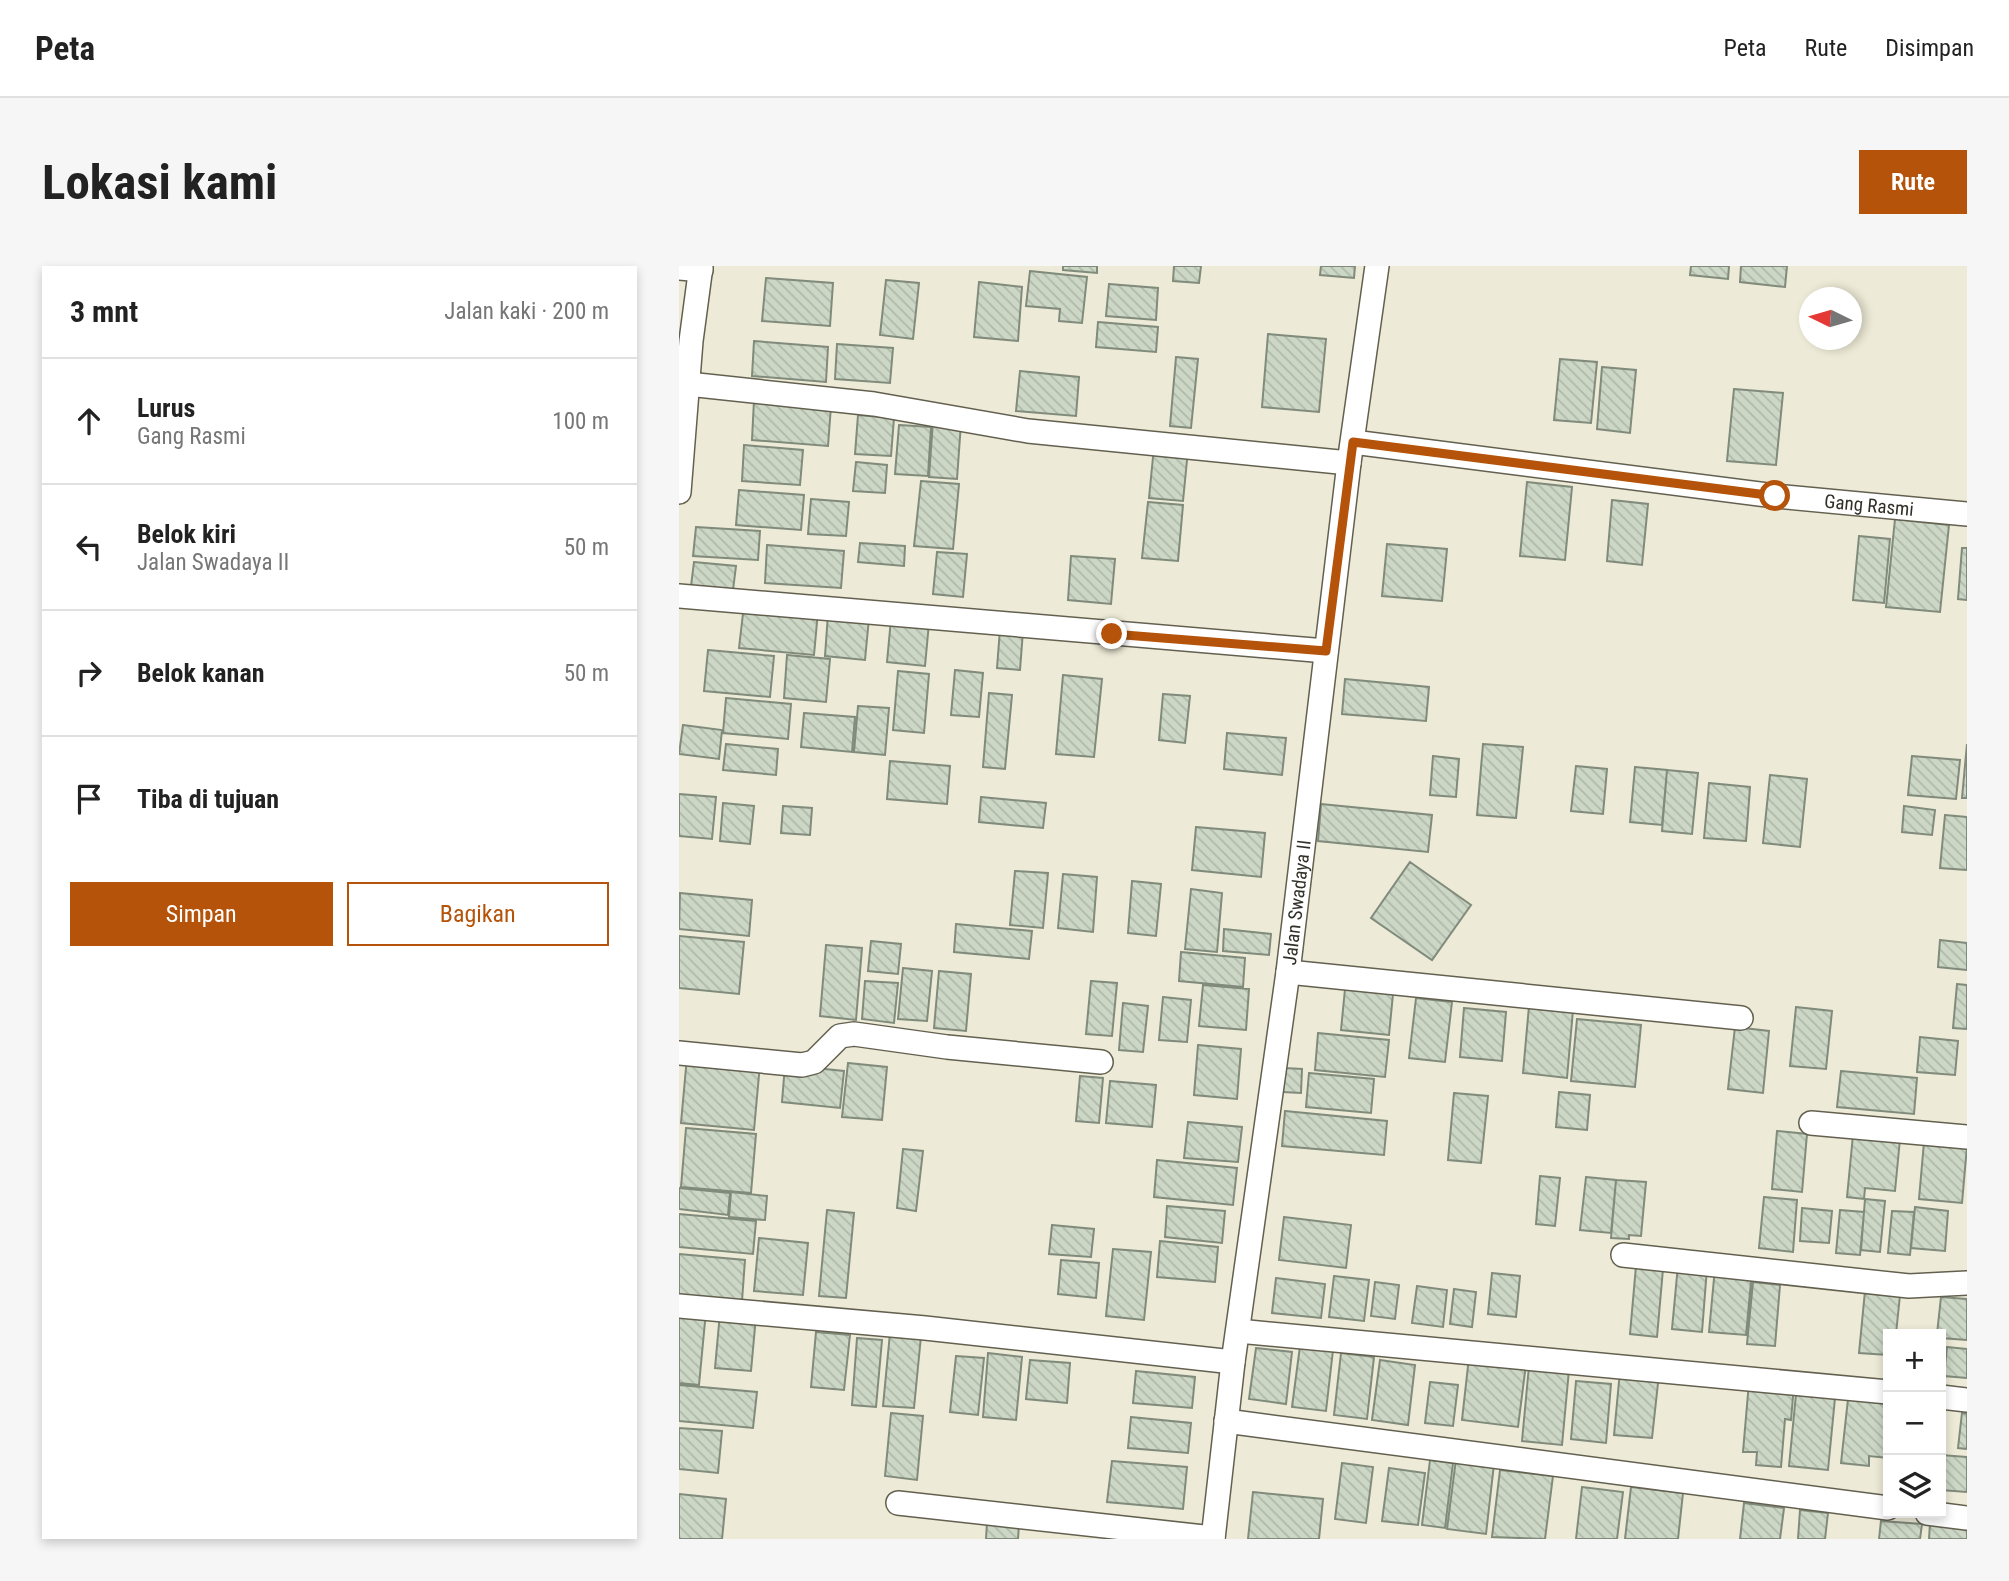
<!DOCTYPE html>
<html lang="id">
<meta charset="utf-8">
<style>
body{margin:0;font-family:"Roboto Condensed",sans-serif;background:#f6f6f6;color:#222}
.controls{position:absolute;right:21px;bottom:21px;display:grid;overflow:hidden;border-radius:0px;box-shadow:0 4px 10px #0003}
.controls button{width:63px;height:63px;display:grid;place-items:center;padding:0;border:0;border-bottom:2px solid #e0e0e0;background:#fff;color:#222;font:35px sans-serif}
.compass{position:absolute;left:1120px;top:21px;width:63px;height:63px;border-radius:50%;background:#fff;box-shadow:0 4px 10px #0003;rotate:275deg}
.stop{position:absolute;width:21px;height:21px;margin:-16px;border:5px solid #b45309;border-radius:50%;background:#fff}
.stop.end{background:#b45309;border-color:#fff;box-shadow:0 2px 7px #0008}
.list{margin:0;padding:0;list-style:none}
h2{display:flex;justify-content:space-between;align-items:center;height:91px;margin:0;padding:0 28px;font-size:30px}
h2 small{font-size:23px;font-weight:400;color:#767676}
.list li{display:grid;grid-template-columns:46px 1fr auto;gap:21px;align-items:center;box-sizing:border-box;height:126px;padding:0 28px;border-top:2px solid #e0e0e0}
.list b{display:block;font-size:26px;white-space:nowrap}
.list p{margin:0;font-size:23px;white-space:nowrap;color:#767676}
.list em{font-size:23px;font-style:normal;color:#767676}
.actions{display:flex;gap:14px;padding:21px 28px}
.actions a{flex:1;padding:16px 0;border:2px solid #b45309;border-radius:0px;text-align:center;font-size:24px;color:#b45309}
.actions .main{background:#b45309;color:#fff}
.icon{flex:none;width:38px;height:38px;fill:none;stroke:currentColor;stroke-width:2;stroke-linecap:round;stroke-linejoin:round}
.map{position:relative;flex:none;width:1288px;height:1273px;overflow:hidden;border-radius:0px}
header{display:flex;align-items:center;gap:42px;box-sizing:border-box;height:98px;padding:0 35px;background:#fff;border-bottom:2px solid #e0e0e0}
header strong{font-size:33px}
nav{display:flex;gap:38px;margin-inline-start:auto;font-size:24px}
.intro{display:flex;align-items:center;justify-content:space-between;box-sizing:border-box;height:168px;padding:0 42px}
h1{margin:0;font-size:49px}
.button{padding:18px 32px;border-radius:0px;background:#b45309;color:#fff;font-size:24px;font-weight:700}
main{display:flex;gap:42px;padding:0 42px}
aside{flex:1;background:#fff;border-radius:0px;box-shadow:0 4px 10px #0003}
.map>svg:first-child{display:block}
</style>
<header>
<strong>Peta</strong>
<nav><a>Peta</a><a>Rute</a><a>Disimpan</a></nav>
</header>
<div class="intro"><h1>Lokasi kami</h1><a class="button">Rute</a></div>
<main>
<aside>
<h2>3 mnt<small>Jalan kaki · 200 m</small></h2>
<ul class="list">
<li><svg class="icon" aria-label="ahead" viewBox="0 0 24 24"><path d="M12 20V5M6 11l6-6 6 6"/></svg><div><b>Lurus</b><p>Gang Rasmi</p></div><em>100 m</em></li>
<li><svg class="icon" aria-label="left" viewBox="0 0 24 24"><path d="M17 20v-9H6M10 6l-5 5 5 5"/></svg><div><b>Belok kiri</b><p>Jalan Swadaya II</p></div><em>50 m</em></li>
<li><svg class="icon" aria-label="right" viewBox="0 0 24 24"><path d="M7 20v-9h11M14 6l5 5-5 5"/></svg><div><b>Belok kanan</b></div><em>50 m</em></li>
<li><svg class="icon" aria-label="arrive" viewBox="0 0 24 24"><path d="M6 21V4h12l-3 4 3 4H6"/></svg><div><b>Tiba di tujuan</b></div></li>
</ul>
<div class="actions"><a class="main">Simpan</a><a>Bagikan</a></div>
</aside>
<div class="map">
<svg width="1288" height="1273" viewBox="0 0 1288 1273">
<defs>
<pattern id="building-back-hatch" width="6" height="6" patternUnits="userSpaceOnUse" patternTransform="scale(1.75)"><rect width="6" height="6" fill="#ccd7c6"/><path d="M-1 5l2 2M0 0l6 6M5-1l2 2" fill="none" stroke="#b0b9aa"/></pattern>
</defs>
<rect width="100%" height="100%" fill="#edead7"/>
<path fill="url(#building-back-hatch)" stroke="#818b7b" stroke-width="2" d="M384,0H418V7L384,4Z
M495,0H522L520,17L494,15Z
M642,0H676L675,12L641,9Z
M1012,0H1050L1049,13L1011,9Z
M1062,0H1108L1106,21L1061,16Z
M351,5L408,11L403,57L380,55L381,43L347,40Z
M87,12L154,17L151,60L83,55Z
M207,14L240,17L234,73L201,69Z
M300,16L343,21L339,75L295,71Z
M430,18L479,22L477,54L427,50Z
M419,56L479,61L477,86L417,81Z
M589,68L647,73L640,146L583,141Z
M1136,74H1165L1164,80L1135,77Z
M75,75L149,81L147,116L73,110Z
M158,78L214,82L211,117L156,113Z
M497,91L519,93L512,162L491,160Z
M881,93L918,96L912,157L875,154Z
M923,101L957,104L951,167L918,163Z
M341,105L400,111L397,150L337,145Z
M1055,123L1104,127L1097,199L1048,195Z
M75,134L152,140L149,180L73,174Z
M179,149L215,152L212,190L176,188Z
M254,155L282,157L278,213L250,211Z
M220,159L252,161L249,210L216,208Z
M65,179L124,184L121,219L63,215Z
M475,181L509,184L504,235L470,232Z
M177,196L208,199L206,227L174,225Z
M242,215L280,218L274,283L235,280Z
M848,216L893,221L886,294L841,290Z
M60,224L125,229L122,264L57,259Z
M132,233L170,236L167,270L129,268Z
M933,234L969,238L963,299L928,295Z
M469,236L504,239L499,295L463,292Z
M1216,253L1270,259L1261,346L1207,341Z
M17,261L81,265L79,294L14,290Z
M1180,270L1211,273L1205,337L1174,334Z
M181,277L226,280L225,300L179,296Z
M708,278L768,283L763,335L703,330Z
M88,279L165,285L162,322L86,317Z
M1283,282H1288V334L1279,333Z
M258,286L288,288L284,331L254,328Z
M392,290L436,293L432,338L389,334Z
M15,296L57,300L54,324L12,320Z
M65,339L139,345L135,389L60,382Z
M149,348L190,352L186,394L146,390Z
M212,353L250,357L246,400L208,396Z
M321,363L344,365L341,404L318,402Z
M29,384L95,390L91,431L25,425Z
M108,389L151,393L147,436L105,432Z
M276,404L304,407L300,451L272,449Z
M219,405L250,408L245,467L214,464Z
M384,409L423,413L415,491L377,488Z
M666,413L750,421L747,455L663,448Z
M310,427L333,429L326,503L304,501Z
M484,428L511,430L506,477L480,474Z
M47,432L112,438L109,473L44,467Z
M179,440L210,442L206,489L175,486Z
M125,447L176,451L173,486L122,481Z
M4,459L43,464L40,493L0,488Z
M548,467L607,472L603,509L545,503Z
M47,478L99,483L97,509L44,504Z
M804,478L844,481L837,552L798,549Z
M1288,478V532H1283Z
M754,490L780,493L777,531L751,529Z
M1233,490L1281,494L1277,533L1229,529Z
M211,495L271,500L268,538L208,533Z
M897,500L928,503L924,548L892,545Z
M956,501L988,504L983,559L951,556Z
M988,504L1019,507L1013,568L983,565Z
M1091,509L1128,513L1121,581L1084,577Z
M1030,517L1071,521L1067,575L1025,572Z
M0,528L37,531L33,573L0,570Z
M302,531L367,537L364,562L300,556Z
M44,537L75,540L71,578L41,575Z
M642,538L753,549L749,586L639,575Z
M104,540L133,542L131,569L102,567Z
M1225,540L1256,544L1253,569L1223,566Z
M1266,549L1288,551V604L1261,602Z
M517,561L586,567L582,611L513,604Z
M731,596L792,639L753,694L692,652Z
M336,605L369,607L364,662L331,659Z
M384,608L418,611L414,666L379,662Z
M453,615L482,618L477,670L449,667Z
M512,623L543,627L538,686L506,683Z
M1,627L73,634L70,670L0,663Z
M277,658L353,665L350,693L275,686Z
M545,663L592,668L590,689L544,685Z
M0,670L65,676L60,728L0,722Z
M1261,674L1288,677V704L1259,701Z
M192,675L222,678L219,708L189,705Z
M147,679L183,682L177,754L141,750Z
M502,686L566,692L564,721L500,715Z
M224,702L253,705L248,755L219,753Z
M260,705L292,708L287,765L255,762Z
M186,715L219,717L215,757L183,753Z
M412,715L438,717L433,770L407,768Z
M1278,718L1288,719V763L1274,762Z
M524,719L570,723L567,764L520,760Z
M666,723L714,728L710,769L662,764Z
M484,731L512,734L508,776L480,774Z
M737,732L773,736L766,796L730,792Z
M444,737L469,740L464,786L440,784Z
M850,740L894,744L888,812L844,807Z
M1117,741L1153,745L1147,803L1111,800Z
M785,742L827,746L823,795L781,791Z
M898,753L962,759L956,821L892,815Z
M1056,761L1090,765L1084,827L1049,823Z
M639,767L710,774L706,811L636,804Z
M1241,771L1279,775L1276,809L1238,806Z
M519,779L562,783L558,833L515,829Z
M8,791L81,798L75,864L2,857Z
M169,797L208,801L203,854L163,851Z
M106,799L165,805L161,842L103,836Z
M605,802L623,803L622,827L604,826Z
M1162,805L1238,812L1235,848L1158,841Z
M630,807L695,813L692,847L627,841Z
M401,810L424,812L420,857L397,855Z
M431,815L477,819L473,861L427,857Z
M880,826L911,829L908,864L877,861Z
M775,827L809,830L802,897L769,894Z
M606,845L708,855L705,889L603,880Z
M509,856L563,861L559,896L505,892Z
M7,862L77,868L72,927L2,921Z
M1098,865L1128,868L1123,926L1093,923Z
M1174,869L1221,873L1216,925L1186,922L1185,933L1168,931Z
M1245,876L1288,880L1283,937L1240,933Z
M224,883L244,885L237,945L218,942Z
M478,894L558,902L554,939L475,931Z
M861,910L881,912L876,960L857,958Z
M907,911L937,914L932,967L901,964Z
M937,914L967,916L962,970L950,969V973L932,972Z
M0,922L51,927L49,949L0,943Z
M52,926L88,930L86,954L50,951Z
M1085,931L1118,934L1114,986L1080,982Z
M1186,933L1206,935L1201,986L1182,984Z
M488,940L546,945L543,977L486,971Z
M1236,941L1269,945L1266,985L1232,982Z
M1123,942L1153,945L1150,977L1121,975Z
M148,944L175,947L167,1032L140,1030Z
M1161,944L1185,946L1181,989L1157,987Z
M1213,945L1235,946L1231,989L1209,987Z
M0,948L77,955L74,988L0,981Z
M605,951L672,959L667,1002L600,994Z
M373,959L415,963L412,991L370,988Z
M80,972L129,977L124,1029L75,1025Z
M481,975L539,981L536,1016L478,1011Z
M434,983L472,986L465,1054L427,1050Z
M0,988L66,994L63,1035L0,1029Z
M382,994L420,997L417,1032L379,1028Z
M999,999L1028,1002L1023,1066L993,1063Z
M957,1000L984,1003L978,1071L951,1068Z
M1036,1002L1073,1005L1067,1069L1030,1066Z
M813,1007L841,1010L837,1051L809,1048Z
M655,1010L690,1014L685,1055L650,1051Z
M597,1012L646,1018L642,1052L593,1047Z
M696,1016L720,1019L716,1053L692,1050Z
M1074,1016L1101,1019L1096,1080L1068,1078Z
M738,1020L768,1024L764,1061L733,1057Z
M775,1023L797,1026L793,1061L771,1058Z
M1186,1025L1221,1029L1217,1068H1209V1089L1180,1087Z
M1262,1031L1288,1033V1074L1262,1072V1068H1258Z
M0,1042L27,1045L20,1119L0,1117Z
M41,1047L77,1050L72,1105L36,1102Z
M137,1066L171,1069L165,1124L132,1121Z
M211,1067L242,1070L235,1142L204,1140Z
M178,1072L203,1074L197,1141L173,1139Z
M621,1080L654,1084L647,1145L613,1141Z
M1268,1081L1288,1083V1112L1265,1110Z
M577,1082L613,1086L607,1138L570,1133Z
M309,1087L343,1091L337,1154L304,1151Z
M662,1087L695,1091L688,1153L655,1149Z
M277,1090L305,1092L299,1149L271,1146Z
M790,1091L847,1098L839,1161L783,1154Z
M351,1094L391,1097L388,1137L347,1133Z
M701,1094L736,1099L729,1159L693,1154Z
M850,1100L890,1104L883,1179L843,1175Z
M457,1105L516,1111L513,1142L454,1137Z
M941,1105L980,1108L973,1172L935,1169Z
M897,1115L932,1118L927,1177L892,1173Z
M751,1116L779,1119L774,1160L746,1157Z
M1070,1116L1115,1119L1112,1154L1106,1153L1102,1201L1077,1199L1078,1186H1064Z
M0,1119L78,1126L74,1162L0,1155Z
M1117,1128L1156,1132L1149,1204L1110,1200Z
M1169,1133L1209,1138V1192L1190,1190V1200L1162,1197Z
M212,1147L244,1150L238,1214L206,1210Z
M1283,1147L1288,1148V1183L1279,1182Z
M452,1151L512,1157L509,1187L449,1182Z
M0,1162L43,1165L39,1207L0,1203Z
M1262,1189L1288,1191V1226L1262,1224Z
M777,1193L815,1198L807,1268L768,1263Z
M751,1194L774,1197L766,1262L743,1259Z
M433,1195L508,1201L504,1243L428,1236Z
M663,1197L694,1201L687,1257L656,1253Z
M710,1202L746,1207L739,1259L703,1255Z
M821,1204L874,1210L866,1273L813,1271Z
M903,1221L944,1226L938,1273H897Z
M952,1221L1004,1227L999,1273H946Z
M574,1226L644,1233L640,1273H569Z
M0,1228L47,1233L43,1273H0Z
M1065,1237L1105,1242L1101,1273H1061Z
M1121,1244L1149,1247L1146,1273H1119Z
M1202,1255L1243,1258L1241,1273H1200Z
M308,1256L340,1258L339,1273H307Z
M1251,1257L1288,1260V1273H1250Z"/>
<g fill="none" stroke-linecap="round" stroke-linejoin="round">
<defs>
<g id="street">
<path d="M0,2L22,4"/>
<path d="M9,118L195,138L349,165L670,197"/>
<path id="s1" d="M674,176L1096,230L1288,248"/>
<path d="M0,226L12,75L22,0"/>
<path d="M0,330L647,385"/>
<path d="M609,706L1062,752"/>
<path d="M0,787L123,799L135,796L161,770L175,768L268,781L422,796"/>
<path d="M1132,857L1288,871"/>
<path d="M944,989L1230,1020L1288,1017"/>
<path d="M0,1040L246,1062L554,1096"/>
<path d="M559,1065L1209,1126"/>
<path d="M1262,1131L1288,1134"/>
<path d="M547,1155L1209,1242"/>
<path d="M219,1237L534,1272"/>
<path d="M1248,1247L1288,1252"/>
<path id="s2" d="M534,1273L554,1096L609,706L670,197L698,0"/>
</g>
</defs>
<use href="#street" stroke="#636050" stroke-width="26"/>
<use href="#street" stroke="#fff" stroke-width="23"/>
</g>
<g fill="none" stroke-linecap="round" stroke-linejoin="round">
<path stroke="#b45309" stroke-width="9" d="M433,368L647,385L674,176L1096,230"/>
</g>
<g text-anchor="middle" stroke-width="7" stroke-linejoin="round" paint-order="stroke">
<g font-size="19" fill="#313028" stroke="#fff">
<text dy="7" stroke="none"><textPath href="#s1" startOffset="520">Gang Rasmi</textPath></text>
<text dy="7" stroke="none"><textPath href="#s2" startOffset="642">Jalan Swadaya II</textPath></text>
</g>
</g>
</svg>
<div class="controls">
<button>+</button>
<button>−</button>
<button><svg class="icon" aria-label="layers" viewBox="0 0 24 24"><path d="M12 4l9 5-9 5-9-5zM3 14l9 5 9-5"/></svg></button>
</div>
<svg class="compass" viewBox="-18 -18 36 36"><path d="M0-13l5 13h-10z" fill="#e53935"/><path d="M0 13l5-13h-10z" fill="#767676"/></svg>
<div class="stop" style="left:1096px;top:230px"></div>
<div class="stop end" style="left:433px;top:368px"></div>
</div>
</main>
